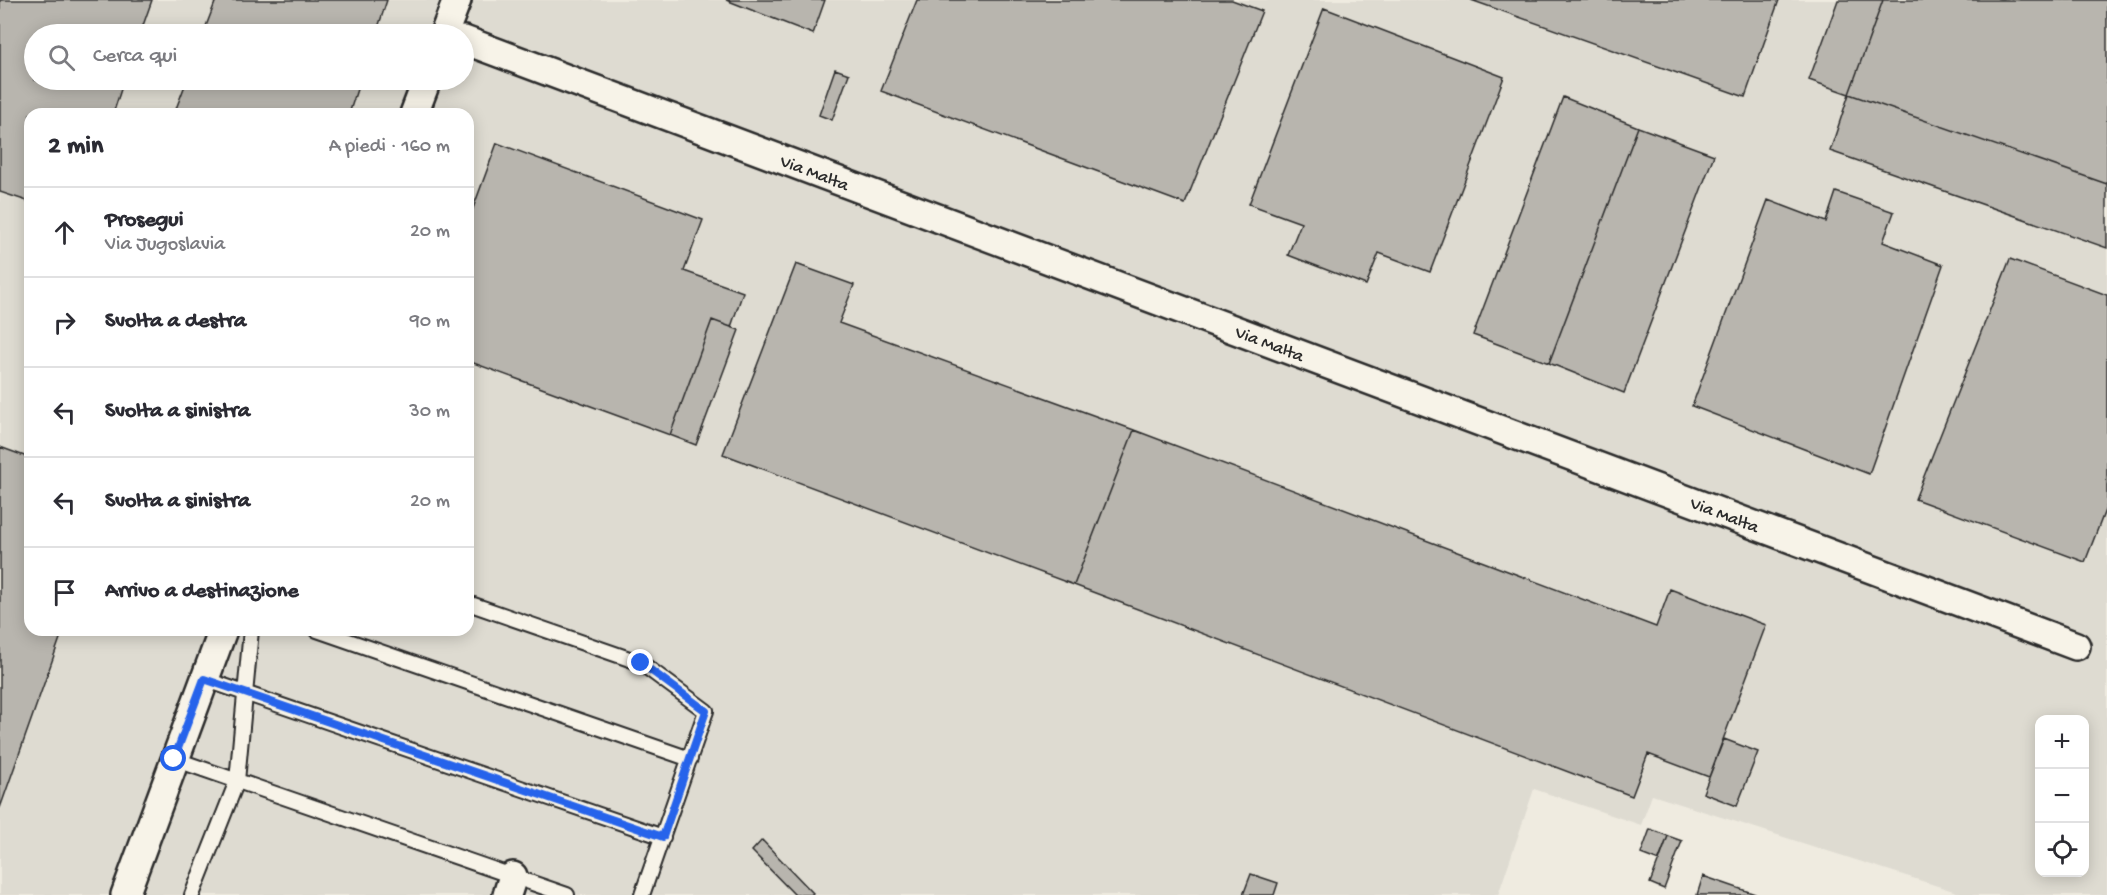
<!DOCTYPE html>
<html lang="it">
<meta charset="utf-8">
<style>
body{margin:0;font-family:"Gochi Hand",sans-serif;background:#f7f7f7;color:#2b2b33}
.controls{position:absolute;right:18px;bottom:18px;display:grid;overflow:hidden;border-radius:12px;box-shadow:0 3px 15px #0003}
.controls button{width:54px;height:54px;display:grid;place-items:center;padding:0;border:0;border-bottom:2px solid #e1e1e2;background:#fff;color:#2b2b33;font:30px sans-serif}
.stop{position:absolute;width:18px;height:18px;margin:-14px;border:4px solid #2563eb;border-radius:50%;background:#fff}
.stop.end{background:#2563eb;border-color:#fff;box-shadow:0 2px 6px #0008}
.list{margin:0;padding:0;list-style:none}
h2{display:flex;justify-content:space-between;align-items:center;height:78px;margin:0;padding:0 24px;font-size:26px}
h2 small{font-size:20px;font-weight:400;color:#7c7c81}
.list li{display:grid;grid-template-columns:39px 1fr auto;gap:18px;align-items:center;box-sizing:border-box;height:90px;padding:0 24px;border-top:2px solid #e1e1e2}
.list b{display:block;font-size:22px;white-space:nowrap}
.list p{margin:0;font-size:20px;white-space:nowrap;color:#7c7c81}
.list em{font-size:20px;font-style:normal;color:#7c7c81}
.icon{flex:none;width:33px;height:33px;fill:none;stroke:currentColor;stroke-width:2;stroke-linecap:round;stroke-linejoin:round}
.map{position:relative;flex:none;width:2107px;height:895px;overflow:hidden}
.search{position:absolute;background:#fff;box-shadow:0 3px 15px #0003;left:24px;top:24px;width:450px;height:66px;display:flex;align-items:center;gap:15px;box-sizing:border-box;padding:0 21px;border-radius:33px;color:#7c7c81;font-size:22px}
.panel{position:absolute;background:#fff;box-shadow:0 3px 15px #0003;left:24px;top:108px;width:450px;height:528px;border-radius:18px}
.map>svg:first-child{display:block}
</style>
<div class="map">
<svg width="2107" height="895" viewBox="0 0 2107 895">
<rect width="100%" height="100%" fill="#efebe0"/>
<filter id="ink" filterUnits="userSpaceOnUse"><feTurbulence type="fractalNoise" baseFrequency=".0167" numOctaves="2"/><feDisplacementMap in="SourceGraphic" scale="12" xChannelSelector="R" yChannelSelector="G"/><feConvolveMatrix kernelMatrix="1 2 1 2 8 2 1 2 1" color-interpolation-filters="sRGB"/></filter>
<g filter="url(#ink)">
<path fill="#dedbd1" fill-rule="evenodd" d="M0,0H2107V895H1966L1652,795L1641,825L1534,789L1498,895H0ZM34,34H464V80H34ZM30,114H468V630H30ZM2040,720H2084V872H2040Z"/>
<path fill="#b8b5ae" stroke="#2b2b2b" stroke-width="1.5" d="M0,0H152L140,34H34V80H124L113,114H30V202L0,192Z
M216,0H387L376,34H203Z
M726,0H825L813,34Z
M917,0H1232L1262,11L1185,204L881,91Z
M1471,0H1779L1745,97Z
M1838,0H1883L1849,94L1809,80Z
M1883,0H2107V184L1849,94Z
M1324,8L1504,77L1430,272L1379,253L1366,285L1288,255L1301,223L1249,204Z
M835,69L849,74L832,120L819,115Z
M187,80H360L349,114H174Z
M1849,94L2107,184V248L1830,151Z
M1563,97L1638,127L1549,363L1473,335Z
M1638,127L1714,155L1624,393L1549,363Z
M497,143L703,220L684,271L743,292L731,327L712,320L670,435L468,361V222Z
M1836,192L1894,212L1883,242L1943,265L1869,474L1692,406L1768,200L1826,222Z
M2010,259L2107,295V505L2085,562L1915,499Z
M796,264L854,285L839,323L1134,430L1074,585L723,454Z
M712,320L739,330L696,445L670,435Z
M1134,430L1656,627L1670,589L1766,625L1709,777L1648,754L1632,796L1074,585Z
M0,447L30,458V630H63L0,808Z
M1724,739L1758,752L1737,806L1703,793Z
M1650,829L1668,836L1659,861L1641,854Z
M1668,836L1682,841L1664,889L1650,883Z
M762,840L813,893L811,895H795L752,851Z
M1251,874L1278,883L1274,895H1243Z
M1703,876L1758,895H1697Z"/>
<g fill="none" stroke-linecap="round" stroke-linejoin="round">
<defs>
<path id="lane" d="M468,603L641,663L706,711L642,895
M317,630L690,759
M204,679L663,837
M174,759L567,895
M192,895L237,781L251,630"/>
<path id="street" d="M444,34L457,0
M464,40L2076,646
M414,114L427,80
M125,895L223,630
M507,895L513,876"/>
</defs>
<use href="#lane" stroke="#2b2b2b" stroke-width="18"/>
<use href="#street" stroke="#2b2b2b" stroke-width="32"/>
<use href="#lane" stroke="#f7f3e8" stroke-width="14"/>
<use href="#street" stroke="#f7f3e8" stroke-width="27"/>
</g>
</g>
<g fill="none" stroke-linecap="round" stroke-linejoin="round" filter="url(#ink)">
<path stroke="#2563eb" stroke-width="8" d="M174,759L204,679L663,837L706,711L641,663"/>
</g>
<g text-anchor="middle" stroke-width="4.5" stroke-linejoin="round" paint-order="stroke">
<g font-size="18" fill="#2b2b2b" stroke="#f7f3e8">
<text transform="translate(815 172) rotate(21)" y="6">Via Malta</text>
<text transform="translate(1270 343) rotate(21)" y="6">Via Malta</text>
<text transform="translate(1725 514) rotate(21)" y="6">Via Malta</text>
</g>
</g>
</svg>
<div class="controls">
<button>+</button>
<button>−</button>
<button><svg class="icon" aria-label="locate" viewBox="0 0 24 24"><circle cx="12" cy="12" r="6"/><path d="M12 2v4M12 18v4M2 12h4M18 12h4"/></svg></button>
</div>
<div class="stop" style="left:174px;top:759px"></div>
<div class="stop end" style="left:641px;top:663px"></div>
<div class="search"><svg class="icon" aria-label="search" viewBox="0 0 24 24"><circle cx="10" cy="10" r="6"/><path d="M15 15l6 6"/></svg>Cerca qui</div>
<section class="panel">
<h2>2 min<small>A piedi · 160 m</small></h2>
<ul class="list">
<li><svg class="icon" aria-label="ahead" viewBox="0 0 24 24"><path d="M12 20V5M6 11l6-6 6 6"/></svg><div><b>Prosegui</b><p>Via Jugoslavia</p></div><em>20 m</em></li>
<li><svg class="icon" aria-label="right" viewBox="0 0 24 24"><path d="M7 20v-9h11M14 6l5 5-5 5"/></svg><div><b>Svolta a destra</b></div><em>90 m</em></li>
<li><svg class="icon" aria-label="left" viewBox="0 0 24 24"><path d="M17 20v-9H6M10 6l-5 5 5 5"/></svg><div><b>Svolta a sinistra</b></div><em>30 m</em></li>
<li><svg class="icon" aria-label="left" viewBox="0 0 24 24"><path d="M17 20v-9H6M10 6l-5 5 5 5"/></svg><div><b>Svolta a sinistra</b></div><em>20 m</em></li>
<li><svg class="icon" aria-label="arrive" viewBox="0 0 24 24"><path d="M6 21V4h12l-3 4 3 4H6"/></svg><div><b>Arrivo a destinazione</b></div></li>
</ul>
</section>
</div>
